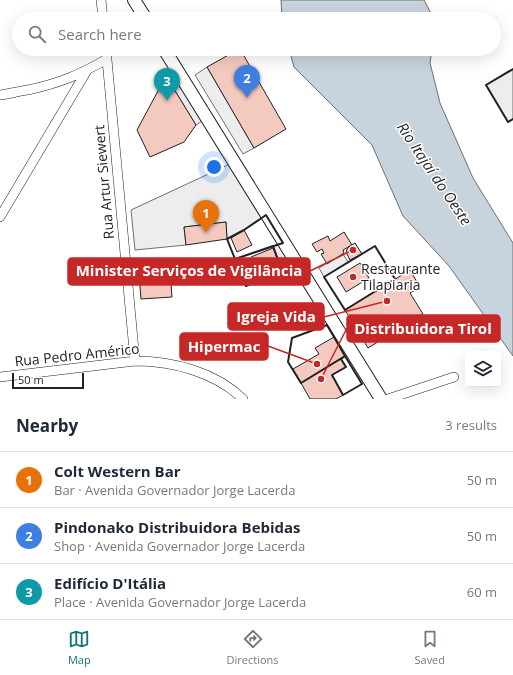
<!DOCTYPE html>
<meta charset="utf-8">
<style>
body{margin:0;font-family:"Open Sans",sans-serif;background:#f6f6f7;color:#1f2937}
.controls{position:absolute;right:12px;bottom:12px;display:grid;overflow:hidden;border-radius:4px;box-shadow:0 4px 16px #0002}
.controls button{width:36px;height:36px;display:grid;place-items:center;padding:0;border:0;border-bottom:1px solid #e0e1e3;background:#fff;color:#1f2937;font:20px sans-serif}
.scale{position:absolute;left:12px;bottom:10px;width:72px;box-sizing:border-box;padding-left:4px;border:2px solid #222;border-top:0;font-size:11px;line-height:14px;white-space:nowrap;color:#222;-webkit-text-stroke:3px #fff;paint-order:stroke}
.you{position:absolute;left:214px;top:167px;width:14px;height:14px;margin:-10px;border:3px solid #fff;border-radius:50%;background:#1a73e8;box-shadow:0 0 0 6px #1a73e833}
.badge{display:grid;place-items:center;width:26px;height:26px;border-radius:50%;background:#0f766e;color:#fff;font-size:13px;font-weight:700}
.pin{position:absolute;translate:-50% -33px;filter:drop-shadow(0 1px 2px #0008)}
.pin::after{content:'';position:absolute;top:21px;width:14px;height:12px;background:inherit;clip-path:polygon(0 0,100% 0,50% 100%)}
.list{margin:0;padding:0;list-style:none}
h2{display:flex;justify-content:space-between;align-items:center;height:52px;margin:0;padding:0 16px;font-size:17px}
h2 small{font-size:13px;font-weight:400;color:#747a83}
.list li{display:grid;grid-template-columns:26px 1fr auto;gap:12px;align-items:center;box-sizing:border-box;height:56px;padding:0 16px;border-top:1px solid #e0e1e3}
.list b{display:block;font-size:15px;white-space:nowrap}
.list p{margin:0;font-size:13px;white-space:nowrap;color:#747a83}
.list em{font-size:13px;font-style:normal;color:#747a83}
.icon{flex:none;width:22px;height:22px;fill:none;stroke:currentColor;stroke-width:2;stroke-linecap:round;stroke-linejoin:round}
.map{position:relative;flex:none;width:513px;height:399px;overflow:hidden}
.search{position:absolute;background:#fff;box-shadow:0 4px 16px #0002;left:12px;right:12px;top:12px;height:44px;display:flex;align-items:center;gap:10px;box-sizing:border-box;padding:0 14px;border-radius:22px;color:#747a83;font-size:15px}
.sheet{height:220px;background:#fff}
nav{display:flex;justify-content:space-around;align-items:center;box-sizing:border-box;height:56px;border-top:1px solid #e0e1e3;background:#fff;font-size:11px;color:#747a83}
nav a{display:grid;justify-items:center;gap:2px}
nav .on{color:#0f766e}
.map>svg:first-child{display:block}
</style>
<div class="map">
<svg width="513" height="399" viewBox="0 0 513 399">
<rect width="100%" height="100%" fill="#fff"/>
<path fill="#ededed" stroke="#6f6f6f" d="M207,67L254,148L243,154L195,75Z
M173,69L205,119L196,125L166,76Z
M513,69V119L508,122L486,85Z
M232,163L266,215L244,230L227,239L226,222L184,227L186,245L135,250L131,210Z
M283,243L292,263L281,268L273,246Z
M343,254L348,262L324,277L319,268Z"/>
<path fill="#c7d3dd" stroke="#6f6f6f" d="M281,0H424L434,19H282Z
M289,49H432L430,63L440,103L473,178L513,243V356L449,266L403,216L372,145L294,67Z"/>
<path fill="#f3c9c0" stroke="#222" d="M239,49H240L286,129L254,148L207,67Z
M166,76L196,125L184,142L150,157L137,130Z
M226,222L227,239L186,245L184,227Z
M244,230L252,245L237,252L231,238Z
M344,232L352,245L343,250L344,253L327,264L321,254L324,253L322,249L317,252L312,244L328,236L330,241Z
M355,243L362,254L350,260L346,252L348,247Z
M273,248L281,268L258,276L251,257Z
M169,260L172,297L141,299L138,262Z
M360,263L369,278L346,292L337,277Z
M410,270L420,287L410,293L423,314L368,348L345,310Z
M334,337L345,356L301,383L293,369L319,354L315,348Z
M341,359L346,367L332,375L343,395L336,399H310L301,383Z"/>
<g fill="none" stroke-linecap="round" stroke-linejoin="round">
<defs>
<path id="street" d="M101,0L103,19
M106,49L135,361
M0,95C9,94 19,91 28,90C60,83 79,75 107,59
M0,217L86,72
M0,377L135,361C173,361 215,372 243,399
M388,399L454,377"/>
<path id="secondary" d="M134,0L146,19
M164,49L381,399"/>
</defs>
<use href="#street" stroke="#222" stroke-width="10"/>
<use href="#secondary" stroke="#222" stroke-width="14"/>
<use href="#street" stroke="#fff" stroke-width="9"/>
<use href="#secondary" stroke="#fff" stroke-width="12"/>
<path stroke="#222" stroke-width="2" d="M513,69L486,85L508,122L513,119
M266,215L283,243L235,259L227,239L244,230Z
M273,246L281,268L292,263L293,266L246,286L235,259Z
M375,246L395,279L345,310L324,277Z
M327,325L345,356L301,383L288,362L292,338Z
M345,356L362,384L343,395L332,375L346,367L341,359Z"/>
</g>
<circle fill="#c62828" stroke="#fff" stroke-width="1.5" cx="353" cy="277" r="4"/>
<g text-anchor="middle" stroke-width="3" stroke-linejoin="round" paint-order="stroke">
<g font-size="14" fill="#222" stroke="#fff">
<text transform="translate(104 182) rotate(-95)" y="5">Rua Artur Siewert</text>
<text transform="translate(77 355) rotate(-6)" y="5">Rua Pedro Américo</text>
</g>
<g font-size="14" fill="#222" stroke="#fff" text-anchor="start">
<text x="361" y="274">Restaurante<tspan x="361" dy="16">Tilapiaria</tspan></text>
</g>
<g font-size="15" font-style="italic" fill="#222" stroke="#fff">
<text transform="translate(434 174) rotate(56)" y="5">Rio Itajaí do Oeste</text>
</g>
</g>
<path fill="none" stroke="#c62828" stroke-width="1.5" d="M353 250L310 271M387 301L324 317M321 379L347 328M317 364L268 346"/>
<g fill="#c62828" stroke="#fff" stroke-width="1.5">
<circle cx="353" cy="250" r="4"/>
<circle cx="387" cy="301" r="4"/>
<circle cx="321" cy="379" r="4"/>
<circle cx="317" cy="364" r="4"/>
</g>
<g fill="#c62828" stroke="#c62828" stroke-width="1.5">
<rect x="68" y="258" width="242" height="27" rx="4"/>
<rect x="228" y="303" width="96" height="27" rx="4"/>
<rect x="347" y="315" width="153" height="27" rx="4"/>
<rect x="180" y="333" width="88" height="27" rx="4"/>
</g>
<g font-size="15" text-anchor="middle" font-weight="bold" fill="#fff">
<text x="189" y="276">Minister Serviços de Vigilância</text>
<text x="276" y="322">Igreja Vida</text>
<text x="423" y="334">Distribuidora Tirol</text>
<text x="224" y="352">Hipermac</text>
</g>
</svg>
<div class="controls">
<button><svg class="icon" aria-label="layers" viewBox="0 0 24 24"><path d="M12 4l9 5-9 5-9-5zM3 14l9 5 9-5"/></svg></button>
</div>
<div class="scale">50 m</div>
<div class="you"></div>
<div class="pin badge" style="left:206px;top:233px;background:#e8710a">1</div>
<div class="pin badge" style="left:247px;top:98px;background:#3f7fe0">2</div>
<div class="pin badge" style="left:167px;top:101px;background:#0f9aa8">3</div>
<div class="search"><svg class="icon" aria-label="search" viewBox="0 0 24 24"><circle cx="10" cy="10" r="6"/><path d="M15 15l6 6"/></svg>Search here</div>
</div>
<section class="sheet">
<h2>Nearby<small>3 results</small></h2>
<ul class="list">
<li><span class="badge" style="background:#e8710a">1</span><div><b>Colt Western Bar</b><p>Bar · Avenida Governador Jorge Lacerda</p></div><em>50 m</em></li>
<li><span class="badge" style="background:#3f7fe0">2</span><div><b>Pindonako Distribuidora Bebidas</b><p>Shop · Avenida Governador Jorge Lacerda</p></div><em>50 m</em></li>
<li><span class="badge" style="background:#0f9aa8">3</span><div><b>Edifício D'Itália</b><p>Place · Avenida Governador Jorge Lacerda</p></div><em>60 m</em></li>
</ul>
</section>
<nav>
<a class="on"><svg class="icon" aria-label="map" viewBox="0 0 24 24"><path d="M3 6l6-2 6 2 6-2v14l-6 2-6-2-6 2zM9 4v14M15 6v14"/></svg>Map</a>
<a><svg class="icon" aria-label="directions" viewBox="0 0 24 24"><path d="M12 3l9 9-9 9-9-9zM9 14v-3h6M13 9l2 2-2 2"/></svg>Directions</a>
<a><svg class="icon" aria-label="saved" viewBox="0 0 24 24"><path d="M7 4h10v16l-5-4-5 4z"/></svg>Saved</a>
</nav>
